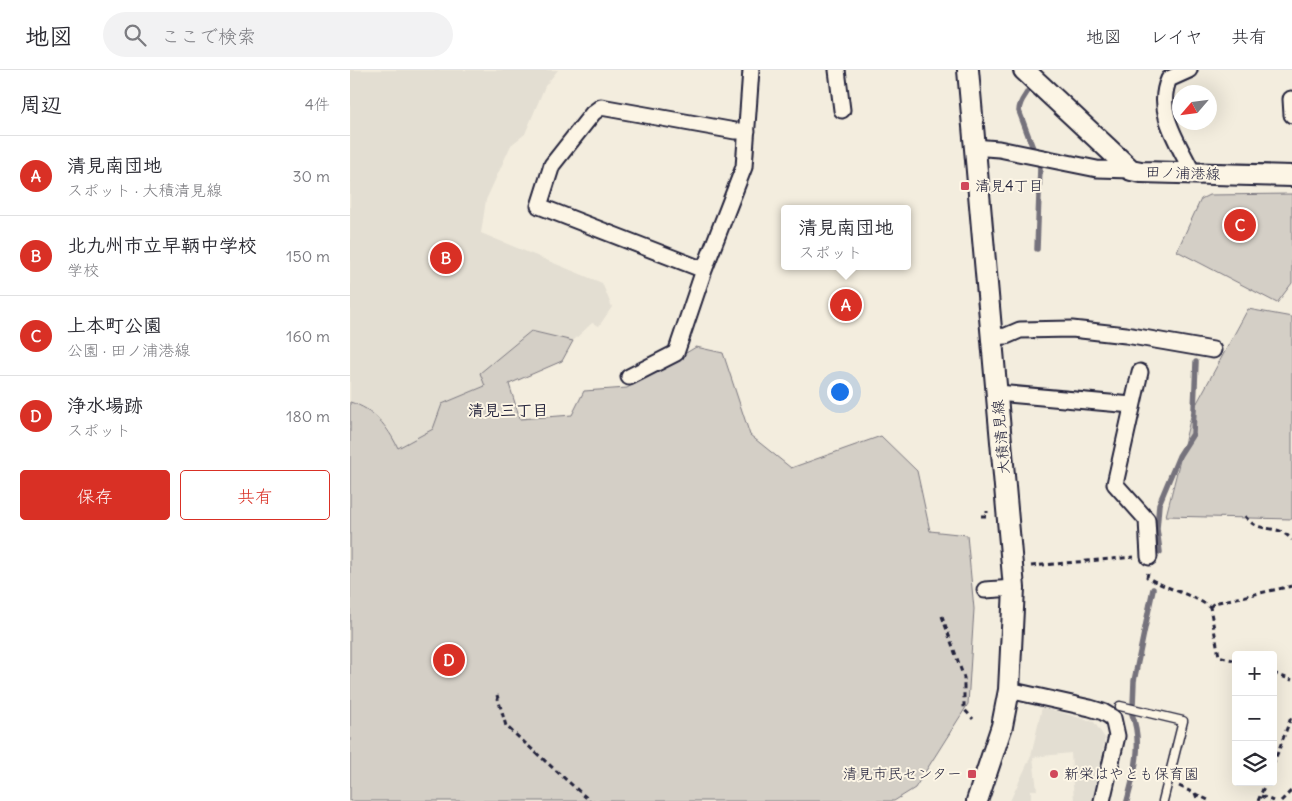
<!DOCTYPE html>
<html lang="ja">
<meta charset="utf-8">
<style>
body{margin:0;font-family:Delius,"Klee One",sans-serif;background:#f2f2f3;color:#2b2b33}
.controls{position:absolute;right:15px;bottom:15px;display:grid;overflow:hidden;border-radius:5px;box-shadow:0 5px 20px #0002}
.controls button{width:45px;height:45px;display:grid;place-items:center;padding:0;border:0;border-bottom:1px solid #e1e1e2;background:#fff;color:#2b2b33;font:25px sans-serif}
.compass{position:absolute;left:822px;top:15px;width:45px;height:45px;border-radius:50%;background:#fff;box-shadow:0 5px 20px #0002;rotate:242deg}
.you{position:absolute;left:489px;top:321px;width:18px;height:18px;margin:-12px;border:4px solid #fff;border-radius:50%;background:#1a73e8;box-shadow:0 0 0 8px #1a73e833}
.badge{display:grid;place-items:center;width:32px;height:32px;border-radius:50%;background:#d93025;color:#fff;font-size:16px;font-weight:700}
.pin{position:absolute;translate:-50% -50%;border:2px solid #fff;box-shadow:0 1px 5px #0006}
.popup{position:absolute;left:431px;top:135px;width:130px;height:65px;box-sizing:border-box;display:grid;place-content:center;border-radius:5px;background:#fff;filter:drop-shadow(0 1px 4px #0005);font-size:16px;white-space:nowrap;color:#7c7c81}
.popup b{font-size:19px;color:#2b2b33}
.popup::after{content:'';position:absolute;left:50%;top:100%;margin-left:-10px;border:10px solid transparent;border-top-color:#fff}
.list{margin:0;padding:0;list-style:none}
h2{display:flex;justify-content:space-between;align-items:center;height:65px;margin:0;padding:0 20px;font-size:21px}
h2 small{font-size:16px;font-weight:400;color:#7c7c81}
.list li{display:grid;grid-template-columns:32px 1fr auto;gap:15px;align-items:center;box-sizing:border-box;height:80px;padding:0 20px;border-top:1px solid #e1e1e2}
.list b{display:block;font-size:19px;white-space:nowrap}
.list p{margin:0;font-size:16px;white-space:nowrap;color:#7c7c81}
.list em{font-size:16px;font-style:normal;color:#7c7c81}
.actions{display:flex;gap:10px;padding:15px 20px}
.actions a{flex:1;padding:11px 0;border:1px solid #d93025;border-radius:5px;text-align:center;font-size:18px;color:#d93025}
.actions .main{background:#d93025;color:#fff}
.icon{flex:none;width:28px;height:28px;fill:none;stroke:currentColor;stroke-width:2;stroke-linecap:round;stroke-linejoin:round}
.map{position:relative;flex:none;width:942px;height:731px;overflow:hidden}
header{display:flex;align-items:center;gap:30px;box-sizing:border-box;height:70px;padding:0 25px;background:#fff;border-bottom:1px solid #e1e1e2}
header strong{font-size:24px}
nav{display:flex;gap:28px;margin-inline-start:auto;font-size:18px}
.search{width:350px;height:45px;background:#f2f2f3;display:flex;align-items:center;gap:12px;box-sizing:border-box;padding:0 18px;border-radius:28px;color:#7c7c81;font-size:19px}
main{display:flex}
aside{flex:1;background:#fff}
.map>svg:first-child{display:block}
</style>
<header>
<strong>地図</strong>
<div class="search"><svg class="icon" aria-label="search" viewBox="0 0 24 24"><circle cx="10" cy="10" r="6"/><path d="M15 15l6 6"/></svg>ここで検索</div>
<nav><a>地図</a><a>レイヤ</a><a>共有</a></nav>
</header>
<main>
<aside>
<h2>周辺<small>4件</small></h2>
<ul class="list">
<li><span class="badge">A</span><div><b>清見南団地</b><p>スポット · 大積清見線</p></div><em>30 m</em></li>
<li><span class="badge">B</span><div><b>北九州市立早鞆中学校</b><p>学校</p></div><em>150 m</em></li>
<li><span class="badge">C</span><div><b>上本町公園</b><p>公園 · 田ノ浦港線</p></div><em>160 m</em></li>
<li><span class="badge">D</span><div><b>浄水場跡</b><p>スポット</p></div><em>180 m</em></li>
</ul>
<div class="actions"><a class="main">保存</a><a>共有</a></div>
</aside>
<div class="map">
<svg width="942" height="731" viewBox="0 0 942 731">
<rect width="100%" height="100%" fill="#f3edde"/>
<filter id="ink" filterUnits="userSpaceOnUse"><feTurbulence type="fractalNoise" baseFrequency=".02" numOctaves="2"/><feDisplacementMap in="SourceGraphic" scale="10" xChannelSelector="R" yChannelSelector="G"/><feConvolveMatrix kernelMatrix="1 2 1 2 8 2 1 2 1" color-interpolation-filters="sRGB"/></filter>
<g filter="url(#ink)">
<path fill="#e3ded2" d="M0,0H208L195,16L175,64L161,75L136,130L131,163L252,213L262,237L249,256L242,253L223,271L181,261L135,316L92,334L84,359L47,378L39,360L26,346L10,335L0,332Z
M692,637L744,652L755,668L744,731H724L721,683L683,687L687,720H681V731H660L681,686Z"/>
<path fill="#d4cfc6" stroke="#7b7880" d="M942,124V213L927,233L827,181L851,129L859,125Z
M898,239L942,247V449L816,446L842,342Z
M181,261L223,271L212,291L159,314L170,349L222,345L234,321L277,318L346,277L373,283L400,365L441,398L531,366L567,401L580,461L617,465L624,539L618,634L565,718L544,731H0V332C24,339 37,356 48,378L83,359L92,334L135,316L130,303Z"/>
<g fill="none" stroke-linecap="round" stroke-linejoin="round">
<path stroke="#75727b" stroke-width="5.5" d="M681,12C680,24 669,28 669,41L690,97L687,179
M810,482L807,459L809,434L829,386L843,364L846,292
M783,636L784,611L803,519
M777,731C785,702 793,673 782,644"/>
<defs>
<path id="service" d="M770,636L833,651L813,731"/>
<path id="minor" d="M487,0L492,40
M839,0L819,9C804,42 830,75 843,104
M941,29L942,45
M623,77L649,79L747,99L781,100
M354,200L189,136L202,95L243,43L251,37L385,61H397
M643,267L656,266L670,260L722,259L776,265L863,280
M790,302L765,414L797,450L799,487
M279,307L326,283L354,200L394,97L401,0
M647,323L782,335
M635,520L664,518
M659,620L740,638L753,642L763,648L767,666L752,731"/>
<path id="secondary" d="M618,0L664,518L659,620L652,656L627,731
M674,0L781,100L791,102L942,106"/>
</defs>
<use href="#service" stroke="#22223b" stroke-width="11"/>
<use href="#minor" stroke="#22223b" stroke-width="19"/>
<use href="#secondary" stroke="#22223b" stroke-width="24"/>
<path stroke="#22223b" stroke-width="3" stroke-dasharray="5 4" stroke-linecap="butt" d="M631,446H637V441
M895,446C909,466 926,451 942,470
M681,496L784,487
M798,503L797,507C818,520 840,523 860,537L869,586L886,591
M860,537L864,533L942,516
M592,546L614,608V639L623,649
M923,603L942,610
M147,625L156,656L240,731
M923,695L942,645
M829,716L860,731
M845,723L848,731
M911,726L923,731
M908,731L916,712
M931,731L942,720"/>
<use href="#service" stroke="#fcf5e5" stroke-width="8"/>
<use href="#minor" stroke="#fcf5e5" stroke-width="15"/>
<use href="#secondary" stroke="#fcf5e5" stroke-width="20"/>
</g>
</g>
<g fill="#d1495b" stroke="#fcf5e5" stroke-width="2">
<rect x="610" y="111" width="10" height="10" rx="2.5"/>
<rect x="617" y="699" width="10" height="10" rx="2.5"/>
<circle cx="704" cy="704" r="5"/>
</g>
<g text-anchor="middle" stroke-width="4" stroke-linejoin="round" paint-order="stroke">
<g font-size="15" fill="#22223b" stroke="#fcf5e5">
<text transform="translate(833 103) rotate(2)" y="5">田ノ浦港線</text>
<text transform="translate(651 367) rotate(-95)" y="5">大積清見線</text>
</g>
<g font-size="15" fill="#22223b" stroke="#fcf5e5" text-anchor="start">
<text x="625" y="121">清見4丁目</text>
<text x="612" y="709" text-anchor="end">清見市民センター</text>
<text x="714" y="709">新栄はやとも保育園</text>
</g>
<g font-size="16" font-weight="bold" fill="#22223b" stroke="#fcf5e5">
<text x="158" y="346">清見三丁目</text>
</g>
</g>
</svg>
<div class="controls">
<button>+</button>
<button>−</button>
<button><svg class="icon" aria-label="layers" viewBox="0 0 24 24"><path d="M12 4l9 5-9 5-9-5zM3 14l9 5 9-5"/></svg></button>
</div>
<svg class="compass" viewBox="-18 -18 36 36"><path d="M0-13l5 13h-10z" fill="#e53935"/><path d="M0 13l5-13h-10z" fill="#7c7c81"/></svg>
<div class="you"></div>
<div class="pin badge" style="left:496px;top:235px">A</div>
<div class="popup"><b>清見南団地</b>スポット</div>
<div class="pin badge" style="left:96px;top:188px">B</div>
<div class="pin badge" style="left:890px;top:155px">C</div>
<div class="pin badge" style="left:99px;top:590px">D</div>
</div>
</main>
